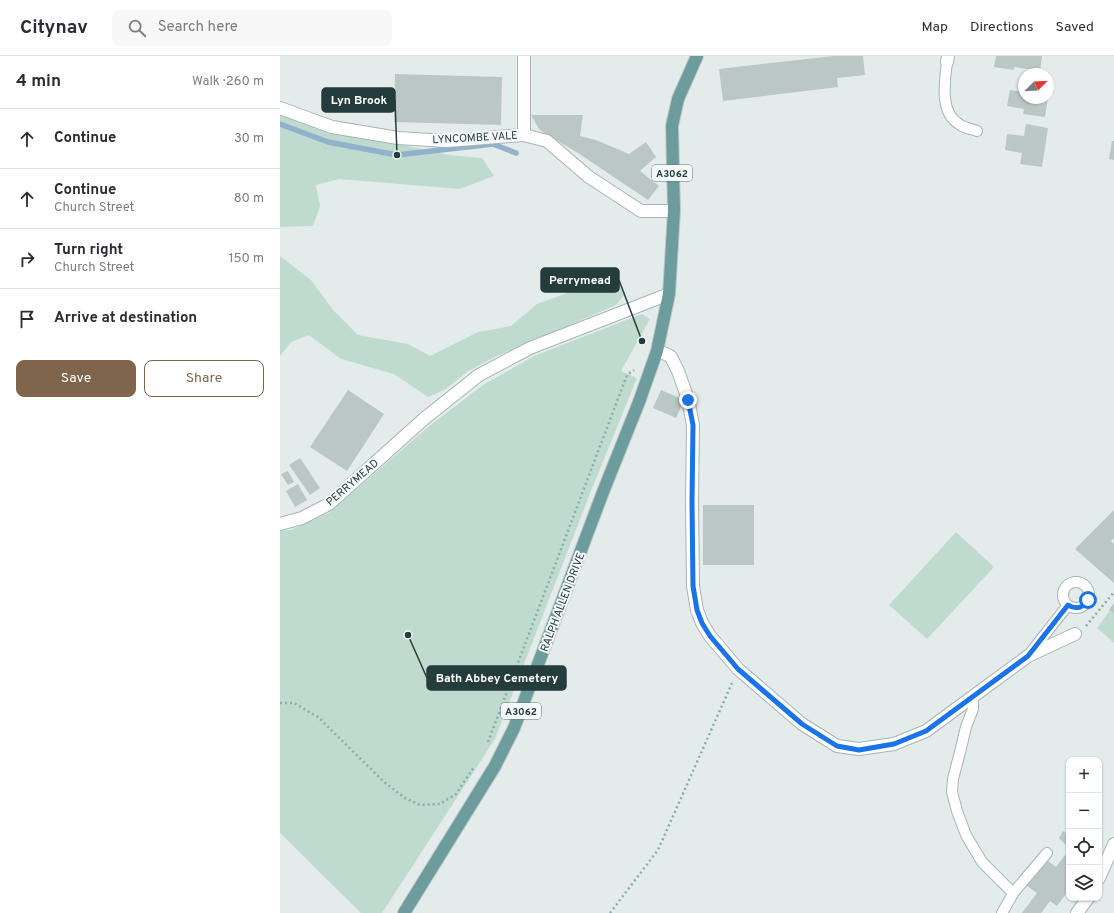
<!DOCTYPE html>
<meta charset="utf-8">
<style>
body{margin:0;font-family:Overpass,sans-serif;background:#f7f7f7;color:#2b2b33}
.controls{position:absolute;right:12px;bottom:12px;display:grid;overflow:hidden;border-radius:8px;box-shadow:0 1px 3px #0004}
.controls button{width:36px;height:36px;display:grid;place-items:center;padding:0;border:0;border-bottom:1px solid #e1e1e2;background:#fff;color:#2b2b33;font:20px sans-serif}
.compass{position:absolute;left:738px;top:12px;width:36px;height:36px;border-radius:50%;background:#fff;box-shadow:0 1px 3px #0004;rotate:66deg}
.stop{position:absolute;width:12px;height:12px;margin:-9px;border:3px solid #1a73e8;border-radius:50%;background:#fff}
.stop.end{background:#1a73e8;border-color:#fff;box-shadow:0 1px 4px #0008}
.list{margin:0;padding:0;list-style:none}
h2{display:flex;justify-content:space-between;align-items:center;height:52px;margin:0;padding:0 16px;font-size:17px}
h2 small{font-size:13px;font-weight:400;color:#7c7c81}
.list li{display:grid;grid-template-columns:26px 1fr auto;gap:12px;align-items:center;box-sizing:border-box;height:60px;padding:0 16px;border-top:1px solid #e1e1e2}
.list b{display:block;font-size:15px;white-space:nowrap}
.list p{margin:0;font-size:13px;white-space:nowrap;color:#7c7c81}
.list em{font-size:13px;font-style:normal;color:#7c7c81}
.actions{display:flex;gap:8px;padding:12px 16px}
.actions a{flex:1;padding:9px 0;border:1px solid #7f654b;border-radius:8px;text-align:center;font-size:14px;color:#7f654b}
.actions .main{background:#7f654b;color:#fff}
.icon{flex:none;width:22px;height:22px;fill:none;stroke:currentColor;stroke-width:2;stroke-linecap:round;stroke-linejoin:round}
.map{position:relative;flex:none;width:834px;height:857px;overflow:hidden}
header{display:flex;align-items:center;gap:24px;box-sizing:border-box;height:56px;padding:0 20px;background:#fff;border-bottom:1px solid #e1e1e2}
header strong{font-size:19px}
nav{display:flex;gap:22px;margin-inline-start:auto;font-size:14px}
.search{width:280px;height:36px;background:#f7f7f7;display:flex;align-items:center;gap:10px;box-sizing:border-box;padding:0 14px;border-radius:8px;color:#7c7c81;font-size:15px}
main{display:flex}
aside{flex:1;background:#fff}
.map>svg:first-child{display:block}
</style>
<header>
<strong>Citynav</strong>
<div class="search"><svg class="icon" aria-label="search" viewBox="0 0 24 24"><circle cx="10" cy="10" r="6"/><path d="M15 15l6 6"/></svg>Search here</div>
<nav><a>Map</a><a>Directions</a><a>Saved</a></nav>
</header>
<main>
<aside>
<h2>4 min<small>Walk · 260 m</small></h2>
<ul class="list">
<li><svg class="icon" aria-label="ahead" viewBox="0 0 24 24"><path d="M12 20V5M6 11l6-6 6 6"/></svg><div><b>Continue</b></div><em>30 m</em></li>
<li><svg class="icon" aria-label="ahead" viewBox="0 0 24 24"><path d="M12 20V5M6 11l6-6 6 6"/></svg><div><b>Continue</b><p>Church Street</p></div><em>80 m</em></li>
<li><svg class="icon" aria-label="right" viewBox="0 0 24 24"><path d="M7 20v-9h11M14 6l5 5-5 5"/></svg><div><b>Turn right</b><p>Church Street</p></div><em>150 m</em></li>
<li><svg class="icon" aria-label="arrive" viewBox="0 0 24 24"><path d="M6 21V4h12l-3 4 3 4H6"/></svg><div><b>Arrive at destination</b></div></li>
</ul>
<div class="actions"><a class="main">Save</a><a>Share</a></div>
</aside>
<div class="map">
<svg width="834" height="857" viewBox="0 0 834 857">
<rect width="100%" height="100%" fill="#e4eceb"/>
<path fill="#bfdbcf" d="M0,58L46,74L123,89L169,99L202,102L214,120L180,133L59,123L36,129L40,150L33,170L0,171Z
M0,200L31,224L53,254L78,279L128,288L150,300L198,276L231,270L257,248L317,226L340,228L344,239L336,249L215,301L188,315L166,333L148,341L114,318L61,303L29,279L11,286L0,300Z
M362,258L370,263L341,315L357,322L309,440L215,683L102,857H81L0,777V475L11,474L49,457L148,371L203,329L254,300Z
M676,476L714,511L647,583L609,549Z
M834,549V587L817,572Z"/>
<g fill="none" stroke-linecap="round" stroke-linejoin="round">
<path stroke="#92b2cc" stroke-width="5.5" d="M0,68L48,86L117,99L213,88L236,97"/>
</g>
<path fill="#bac7c5" d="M553,0H583L585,19L557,22L558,31L443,45L439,13Z
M716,0H762L760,15L734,11V14L714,11Z
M115,18L222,21L221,69L114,66Z
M730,34L744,36V42H768L765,61L743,58L744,53L727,50Z
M251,59H303L300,80L316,84L349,98L366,86L376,101L360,115L379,130L368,144L298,97L263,76L259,73Z
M746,68L768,72L762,111L740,108L742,97L725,94L727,78L744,80Z
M832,85H834V104L829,103Z
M68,334L104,358L67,415L30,391Z
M381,334L404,344L396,362L373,352Z
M20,402L40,432L30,439L9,409Z
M8,415L14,426L8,429L1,418Z
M18,428L27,444L15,451L6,435Z
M423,449H474V509H423Z
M834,454V482L831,485L834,488V527L795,493Z
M834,547V557L829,554Z
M783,775L789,780V792L779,782Z
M789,794V825L788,827L789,834L777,850L770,845L761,857H742L757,837L747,830L768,805L776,811Z"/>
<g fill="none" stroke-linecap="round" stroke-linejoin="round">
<defs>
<path id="lane" d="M667,6C665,25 659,56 679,68C684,72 691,73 697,75
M783 539a13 13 0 1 1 26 0a13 13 0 1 1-26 0Z
M748,600L788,549
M693,641V653L686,671L681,692L673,723L672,736L677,755L686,779L702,806L729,833L734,836L767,797
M722,857L734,836"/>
<path id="street" d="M667,6L668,0
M0,52L52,71L118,82L167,85L244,79L267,85L309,121L361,155H394
M244,79V0
M377,295L386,298L391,301L398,315L408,343L413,369L412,446L413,530L417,554L422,567L430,580L458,613L522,668L557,690L579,693L614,688L646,675L748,600L795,578
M0,468L22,462L49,448L145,362L199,319L250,292L389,238
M819,822L834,788
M797,857L808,842"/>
<path id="primary" d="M124,857L215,710L234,672L323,436L359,346L377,295L389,238L394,155L392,70L398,43L417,0"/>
</defs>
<use href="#lane" stroke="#a7b4b3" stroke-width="12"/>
<use href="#street" stroke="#a7b4b3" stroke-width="14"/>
<use href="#primary" stroke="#c2c8c8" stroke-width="14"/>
<path stroke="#88adac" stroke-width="2.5" stroke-dasharray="2 3" stroke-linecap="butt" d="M806,570L834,536
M0,647H14L38,661L104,726L125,742L140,749L160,748L176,738L194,711
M208,686L347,319L354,314
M330,857L378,794L452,627"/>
<use href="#lane" stroke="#fff" stroke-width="10"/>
<use href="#street" stroke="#fff" stroke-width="12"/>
<use href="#primary" stroke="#6d9c9d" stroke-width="12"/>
</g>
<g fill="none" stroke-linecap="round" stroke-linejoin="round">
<path stroke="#1a73e8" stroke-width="5" d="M408,344L413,369L412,446L413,530L417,554L422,567L430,580L458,613L522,668L557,690L579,694L614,688L646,675L748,600L788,549C796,554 803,552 808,544"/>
</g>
<g text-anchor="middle" stroke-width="4" stroke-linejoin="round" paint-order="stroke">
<g fill="#f4f9f8" stroke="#637574" stroke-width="1">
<rect x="372" y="109" width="40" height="16" rx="3"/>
<rect x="221" y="647" width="40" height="16" rx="3"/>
</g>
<g font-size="10" font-weight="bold" fill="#253c3c">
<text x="392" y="121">A3062</text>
<text x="241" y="659">A3062</text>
</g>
<g font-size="11" fill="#253c3c" stroke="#f4f9f8">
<text transform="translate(195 81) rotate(-3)" y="4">LYNCOMBE VALE</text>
<text transform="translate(72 426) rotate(-41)" y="4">PERRYMEAD</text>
<text transform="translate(282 546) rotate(-69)" y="4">RALPH ALLEN DRIVE</text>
</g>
</g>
<path fill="none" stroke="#253c3c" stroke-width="1.5" d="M117 99L115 44M362 285L339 224M128 579L147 622"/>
<g fill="#253c3c" stroke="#f4f9f8" stroke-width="1.5">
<circle cx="117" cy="99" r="4"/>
<circle cx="362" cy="285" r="4"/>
<circle cx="128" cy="579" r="4"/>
</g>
<g fill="#253c3c" stroke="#253c3c" stroke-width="1.5">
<rect x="42" y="32" width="73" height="24" rx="4"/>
<rect x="261" y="212" width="78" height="24" rx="4"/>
<rect x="147" y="610" width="139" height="24" rx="4"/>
</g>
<g font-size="12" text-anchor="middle" font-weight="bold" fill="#fff">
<text x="79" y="48">Lyn Brook</text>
<text x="300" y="228">Perrymead</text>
<text x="217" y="626">Bath Abbey Cemetery</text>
</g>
</svg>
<div class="controls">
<button>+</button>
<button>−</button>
<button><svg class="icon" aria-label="locate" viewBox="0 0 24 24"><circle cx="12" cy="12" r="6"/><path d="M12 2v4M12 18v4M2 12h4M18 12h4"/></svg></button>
<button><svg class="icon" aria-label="layers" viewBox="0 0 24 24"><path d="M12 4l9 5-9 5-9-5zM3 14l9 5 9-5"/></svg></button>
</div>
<svg class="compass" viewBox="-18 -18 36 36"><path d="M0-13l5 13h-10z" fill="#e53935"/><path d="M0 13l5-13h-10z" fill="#7c7c81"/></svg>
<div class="stop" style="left:808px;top:544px"></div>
<div class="stop end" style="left:408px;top:344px"></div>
</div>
</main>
